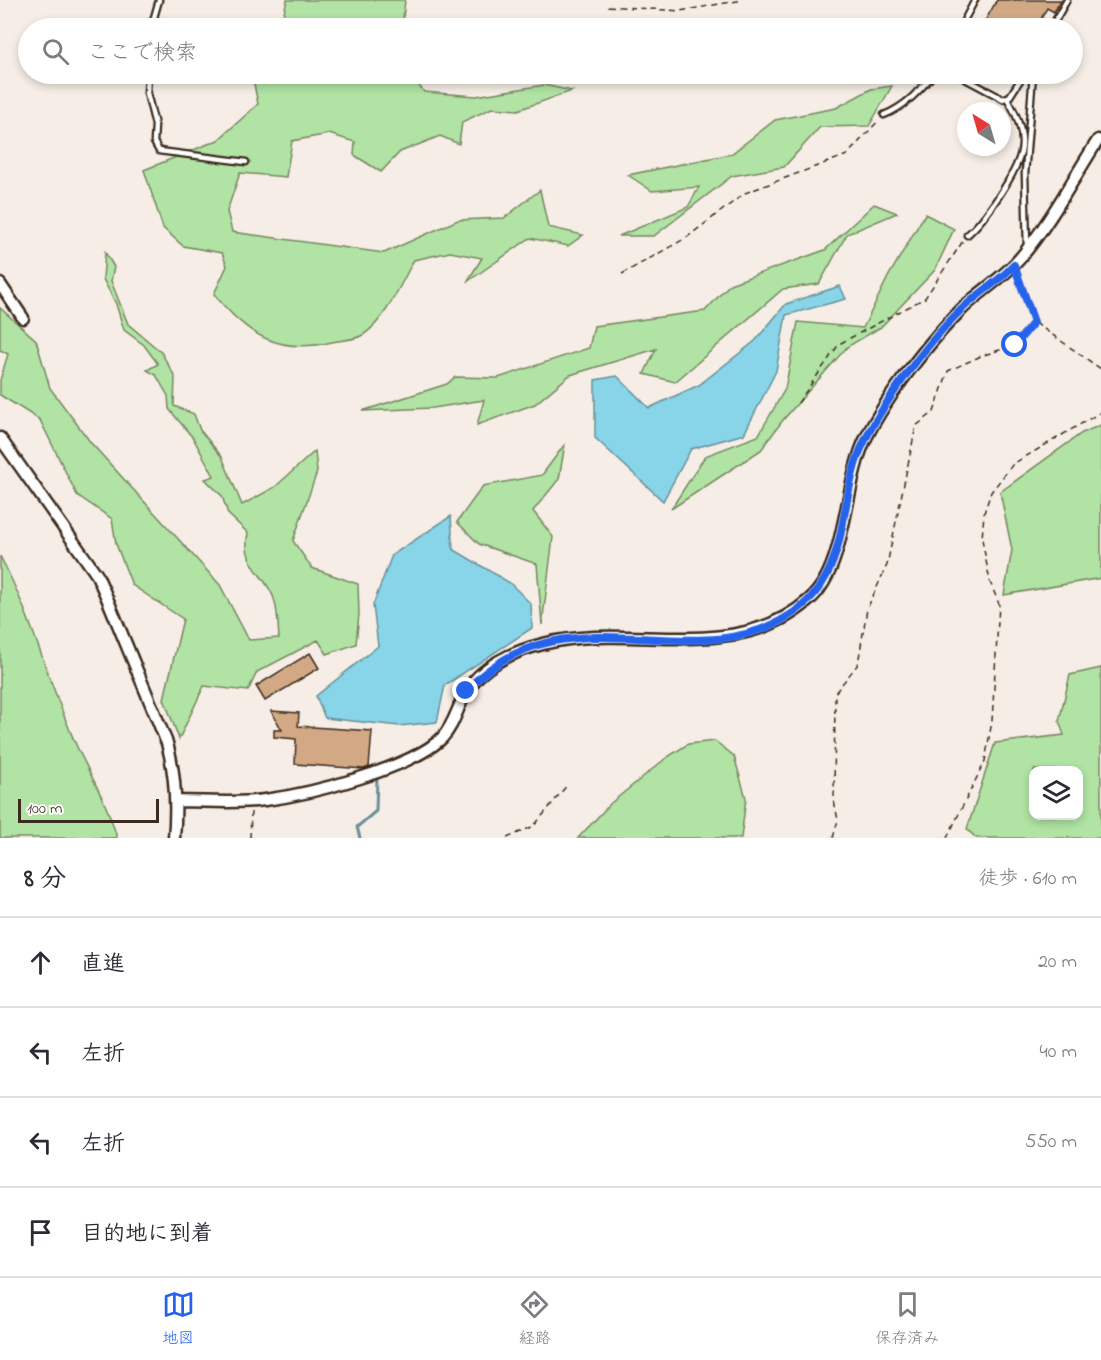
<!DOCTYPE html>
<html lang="ja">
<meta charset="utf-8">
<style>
body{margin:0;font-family:"Indie Flower","Klee One",sans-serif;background:#f2f2f3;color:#2b2b33}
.controls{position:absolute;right:18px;bottom:18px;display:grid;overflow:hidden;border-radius:12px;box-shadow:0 3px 9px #0003}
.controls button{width:54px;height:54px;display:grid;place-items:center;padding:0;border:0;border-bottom:2px solid #e1e1e2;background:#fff;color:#2b2b33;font:30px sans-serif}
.compass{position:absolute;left:957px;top:102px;width:54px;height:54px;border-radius:50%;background:#fff;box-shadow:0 3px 9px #0003;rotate:323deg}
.scale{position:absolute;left:18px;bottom:15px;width:141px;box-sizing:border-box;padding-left:6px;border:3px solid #3b2a1e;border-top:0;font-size:16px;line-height:21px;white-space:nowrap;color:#3b2a1e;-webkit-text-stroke:4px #fff;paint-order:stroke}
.stop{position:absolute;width:18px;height:18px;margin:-14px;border:4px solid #2563eb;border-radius:50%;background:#fff}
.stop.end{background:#2563eb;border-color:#fff;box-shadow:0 2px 6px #0008}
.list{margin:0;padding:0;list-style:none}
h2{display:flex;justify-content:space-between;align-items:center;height:78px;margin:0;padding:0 24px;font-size:26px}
h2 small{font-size:20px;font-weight:400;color:#7c7c81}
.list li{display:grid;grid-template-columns:39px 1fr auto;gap:18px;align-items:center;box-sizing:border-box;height:90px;padding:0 24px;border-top:2px solid #e1e1e2}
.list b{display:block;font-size:22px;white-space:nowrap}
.list em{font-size:20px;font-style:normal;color:#7c7c81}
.icon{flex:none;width:33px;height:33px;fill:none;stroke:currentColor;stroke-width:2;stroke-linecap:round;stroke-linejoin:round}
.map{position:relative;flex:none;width:1101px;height:838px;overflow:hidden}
.search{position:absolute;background:#fff;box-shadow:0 3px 9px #0003;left:18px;right:18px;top:18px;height:66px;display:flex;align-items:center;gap:15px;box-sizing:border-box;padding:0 21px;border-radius:33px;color:#7c7c81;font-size:22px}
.sheet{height:438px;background:#fff}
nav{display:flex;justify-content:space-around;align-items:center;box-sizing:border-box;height:84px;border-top:2px solid #e1e1e2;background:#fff;font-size:16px;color:#7c7c81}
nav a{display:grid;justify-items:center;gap:3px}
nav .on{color:#2563eb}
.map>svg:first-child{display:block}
</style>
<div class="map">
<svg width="1101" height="838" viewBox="0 0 1101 838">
<rect width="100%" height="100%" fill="#f6eee6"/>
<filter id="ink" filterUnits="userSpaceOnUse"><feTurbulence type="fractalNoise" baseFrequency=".0167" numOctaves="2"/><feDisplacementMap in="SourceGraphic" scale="12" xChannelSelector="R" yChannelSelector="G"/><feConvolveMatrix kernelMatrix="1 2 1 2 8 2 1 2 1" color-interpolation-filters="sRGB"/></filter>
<g filter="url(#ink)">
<path fill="#b0e3a4" stroke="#768661" stroke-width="1.5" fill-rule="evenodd" d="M287,0H405L402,28H280Z
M252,74H410L424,92L476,96L544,85L572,91L518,110L492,108L462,122L459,144L440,136L400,152L381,172L354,155L355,142L329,134L292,141L286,177L240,173L227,211L232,232L384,253L458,220L504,218L540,190L548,227L583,235L568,246L530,238L467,282L482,258L450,252L414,260C401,283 386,320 363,335C355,340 341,340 332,342C278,355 247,335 214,294L227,266L222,253L183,246L163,228L144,170L218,140L258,104Z
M892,86L869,126L820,127L784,167L732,176L654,236H619L688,207L699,187L652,191L628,175L731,154L775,120L836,108L871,89Z
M874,204L897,213L847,234L819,284L783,289L675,382L644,374L656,349L570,375L535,404L477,425L484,400L433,408L362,411L447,384L455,377L498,378L589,348L594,326L705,311L730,284L825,250Z
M925,214L954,229L935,270L881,327L847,347L783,420L761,450L671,509L705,456L758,436L785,389L798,322L863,328L888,277Z
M105,252L114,267L111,281L128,324L161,352L175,377L174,406L194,414L200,430L222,457L242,505L275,487L315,451L317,472L293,541L312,568L358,584L359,614L356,644L327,654L318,640L257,672L248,691L204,686L179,739L164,699L183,619L132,585L116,544L112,519L77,495L40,420L0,395V380L8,354L0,350V308L36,340L50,388L91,443L220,585L249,640L279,638C278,626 278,608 273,596C264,574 241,563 248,533L228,514L222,496L205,479L214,476L193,438L169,409L168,396L156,375L147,370L158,364L144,345L124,330L116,304L103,279Z
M1101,425V578L1004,595L1012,550L1000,492L1082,433Z
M565,444L559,479L533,511L553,537L542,625L537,564L479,544L457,522L483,486L542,475Z
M0,556C33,618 49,686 78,749C93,780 108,805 117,838H0Z
M1101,668V838H976L967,829L995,743L1064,735L1059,721L1070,675ZM1034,770H1078V816H1034Z
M715,741L734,756L746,798L741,838H578L611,803L666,758L688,744Z"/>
<path fill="#88d4e8" stroke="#699097" stroke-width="1.5" d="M840,286L846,299L786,315L776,371L744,434L691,449L663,501L595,438V380L617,376L649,408L699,385L755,341L786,304Z
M451,516L453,549L510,583L531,604L532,628L445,685L437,722L399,726L325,718L316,696L378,646L373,605L392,555Z"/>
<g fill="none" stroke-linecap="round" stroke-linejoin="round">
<path stroke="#699097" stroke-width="3" d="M360,838L357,827L376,811L377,776"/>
</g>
<path fill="#d2a984" stroke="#3b2a1e" stroke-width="1.5" d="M997,0H1061L1054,12L1047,8L1036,28H981Z
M310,653L319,668L265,701L256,686Z
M271,711L299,713L298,726L372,731L369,767L364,769L295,764L296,739L274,737V730H282Z"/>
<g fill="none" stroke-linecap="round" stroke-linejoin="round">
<defs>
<path id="service" d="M151,28L159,0
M960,28L975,0
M1051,28L1067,0
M148,74L147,93L155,125L154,142L159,151L246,162
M956,74L1003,99L1010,96L1024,74
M884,115C906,106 919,91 934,74
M967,235C985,220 1016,174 1021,152C1025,133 1016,113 1007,98
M1027,247L1025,174L1033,74"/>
<path id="tertiary" d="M0,284L23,318
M0,438L97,575L107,598L167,743C176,776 177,805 174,838
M177,801C206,801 237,804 265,800C310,794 410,769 442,738C454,725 457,709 465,694C480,666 514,651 543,644C631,621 734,666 809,600C848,567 843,482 867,436C886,398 930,340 961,310C980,291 1005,277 1022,256C1051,221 1073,179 1098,140"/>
</defs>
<use href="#service" stroke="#3b2a1e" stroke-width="9"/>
<use href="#tertiary" stroke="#3b2a1e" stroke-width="15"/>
<path stroke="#3b2a1e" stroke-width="1.5" stroke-dasharray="6 4.5" stroke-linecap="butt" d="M608,6L680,11L743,0
M622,274L686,238L745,193L847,155L879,120
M1017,274L1034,322L1101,369
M798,403L839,344L925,298L963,241
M250,838L251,812
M507,838L534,826L568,784
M833,838L838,820L834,801L835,693L858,664L867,609L887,565L916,426L934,412L948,371L981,356L1015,345L1034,322
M947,838L985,761L992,721L999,604L990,582L982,539L984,513L991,492L1013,464L1101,412"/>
<use href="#service" stroke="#fff" stroke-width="4.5"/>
<use href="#tertiary" stroke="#fff" stroke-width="10"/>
</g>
</g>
<g fill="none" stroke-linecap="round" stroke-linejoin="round" filter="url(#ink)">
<path stroke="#2563eb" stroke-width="8" d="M466,691C561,586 689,678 787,617C846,581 838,523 855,465C868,421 928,341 962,309C978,293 999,282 1014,265L1034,322L1015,345"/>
</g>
</svg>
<div class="controls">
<button><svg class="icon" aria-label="layers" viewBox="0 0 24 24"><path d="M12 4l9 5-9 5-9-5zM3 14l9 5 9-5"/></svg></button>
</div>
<svg class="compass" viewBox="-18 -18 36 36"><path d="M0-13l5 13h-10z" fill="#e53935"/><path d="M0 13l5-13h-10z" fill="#7c7c81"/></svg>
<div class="scale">100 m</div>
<div class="stop" style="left:1015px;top:345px"></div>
<div class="stop end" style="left:466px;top:691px"></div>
<div class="search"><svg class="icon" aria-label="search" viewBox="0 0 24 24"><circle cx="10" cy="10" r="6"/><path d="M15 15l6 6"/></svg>ここで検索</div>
</div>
<section class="sheet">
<h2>8 分<small>徒歩 · 610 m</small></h2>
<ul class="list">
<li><svg class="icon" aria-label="ahead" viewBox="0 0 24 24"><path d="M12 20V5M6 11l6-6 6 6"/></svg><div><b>直進</b></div><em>20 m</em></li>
<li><svg class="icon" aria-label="left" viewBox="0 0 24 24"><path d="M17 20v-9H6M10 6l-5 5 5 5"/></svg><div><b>左折</b></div><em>40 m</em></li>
<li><svg class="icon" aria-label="left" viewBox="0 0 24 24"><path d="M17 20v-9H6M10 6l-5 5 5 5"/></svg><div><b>左折</b></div><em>550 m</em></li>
<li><svg class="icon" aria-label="arrive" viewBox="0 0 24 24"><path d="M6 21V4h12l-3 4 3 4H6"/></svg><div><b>目的地に到着</b></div></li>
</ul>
</section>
<nav>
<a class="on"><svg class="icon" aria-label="map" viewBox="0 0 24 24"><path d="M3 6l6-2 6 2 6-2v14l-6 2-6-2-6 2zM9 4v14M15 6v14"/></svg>地図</a>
<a><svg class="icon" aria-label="directions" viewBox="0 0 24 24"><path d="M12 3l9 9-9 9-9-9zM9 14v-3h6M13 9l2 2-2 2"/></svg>経路</a>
<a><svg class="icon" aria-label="saved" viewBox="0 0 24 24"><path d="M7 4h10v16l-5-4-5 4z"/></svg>保存済み</a>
</nav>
